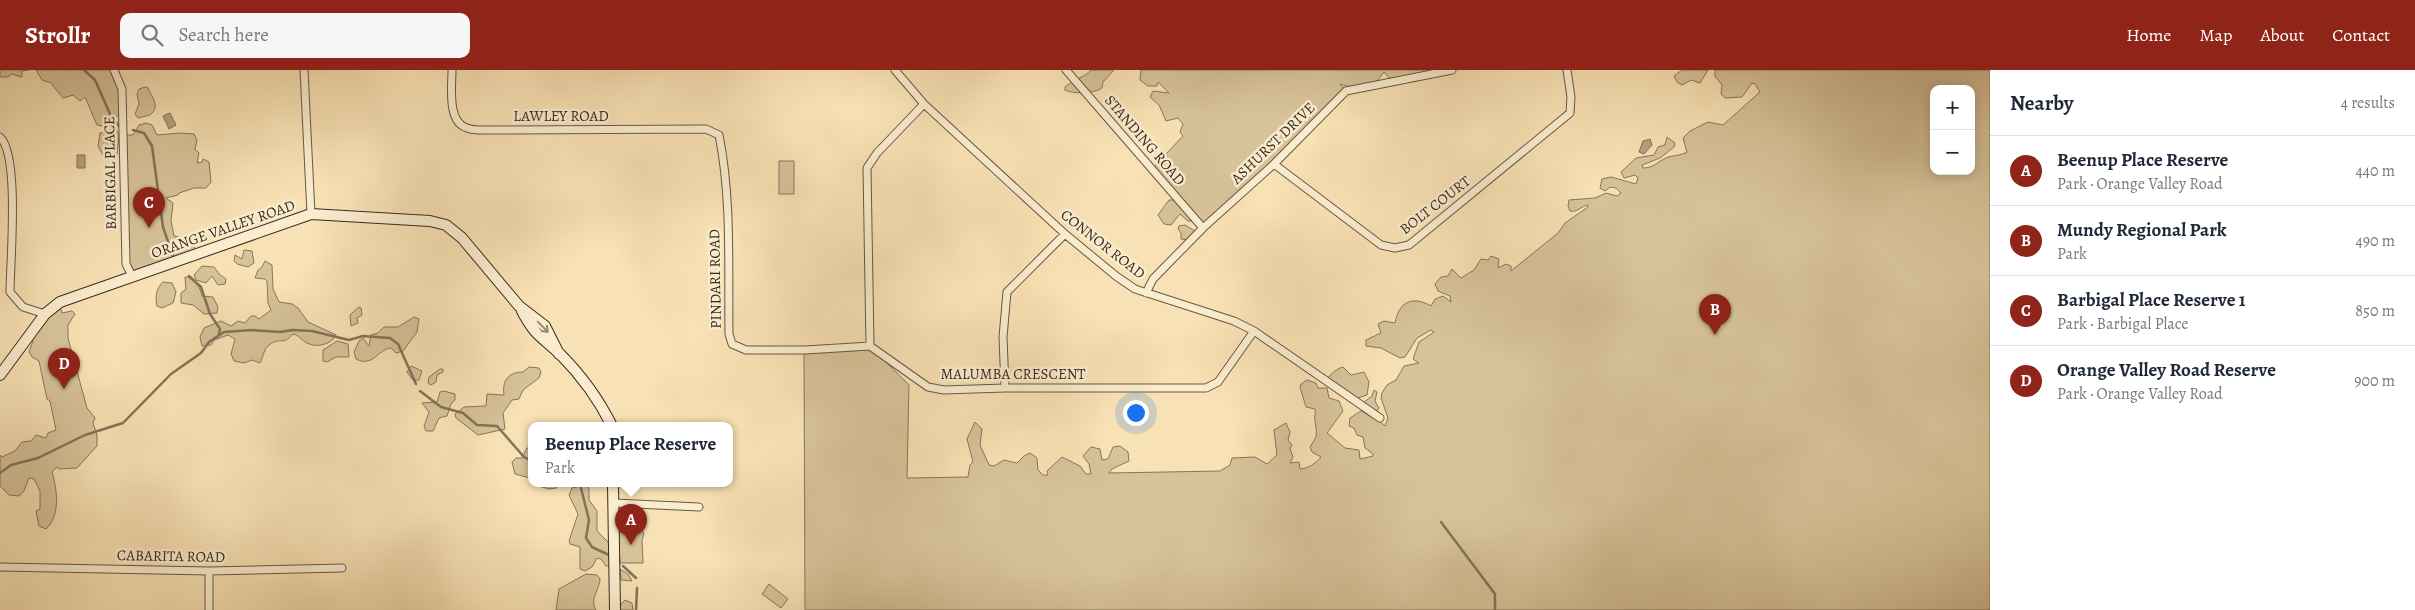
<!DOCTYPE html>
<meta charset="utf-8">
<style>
body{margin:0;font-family:Alegreya,serif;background:#f6f6f7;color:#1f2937}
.controls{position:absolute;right:15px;top:15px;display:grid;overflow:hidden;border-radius:10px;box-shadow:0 2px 8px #0003}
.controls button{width:45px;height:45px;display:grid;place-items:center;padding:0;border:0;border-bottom:1px solid #e0e1e3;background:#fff;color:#1f2937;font:25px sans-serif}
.you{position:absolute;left:1135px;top:342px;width:18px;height:18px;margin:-12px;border:4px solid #fff;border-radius:50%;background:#1a73e8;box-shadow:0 0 0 8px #1a73e833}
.badge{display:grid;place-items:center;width:32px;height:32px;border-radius:50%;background:#8f2418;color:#fff;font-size:16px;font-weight:700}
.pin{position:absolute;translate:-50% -41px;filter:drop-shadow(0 1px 2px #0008)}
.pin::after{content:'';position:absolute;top:26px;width:18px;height:15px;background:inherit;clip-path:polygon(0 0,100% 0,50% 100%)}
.popup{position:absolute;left:528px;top:352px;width:205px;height:65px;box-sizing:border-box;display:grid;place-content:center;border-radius:10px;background:#fff;filter:drop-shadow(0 1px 4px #0005);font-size:16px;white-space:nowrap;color:#747a83}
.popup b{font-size:19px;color:#1f2937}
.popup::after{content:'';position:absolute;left:50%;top:100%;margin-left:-10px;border:10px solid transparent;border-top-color:#fff}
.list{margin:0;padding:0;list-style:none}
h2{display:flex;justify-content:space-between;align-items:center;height:65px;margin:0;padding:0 20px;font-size:21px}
h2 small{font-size:16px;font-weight:400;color:#747a83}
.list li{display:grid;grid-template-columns:32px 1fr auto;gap:15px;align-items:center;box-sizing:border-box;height:70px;padding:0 20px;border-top:1px solid #e0e1e3}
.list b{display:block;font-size:19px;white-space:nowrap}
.list p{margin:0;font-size:16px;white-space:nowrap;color:#747a83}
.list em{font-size:16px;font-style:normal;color:#747a83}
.icon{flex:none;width:28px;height:28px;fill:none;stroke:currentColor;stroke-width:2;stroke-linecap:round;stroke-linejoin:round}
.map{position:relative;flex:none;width:1990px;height:540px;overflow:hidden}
header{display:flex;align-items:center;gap:30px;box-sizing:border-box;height:70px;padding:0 25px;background:#8f2418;color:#fff}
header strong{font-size:24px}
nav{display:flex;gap:28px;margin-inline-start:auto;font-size:18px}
.search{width:350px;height:45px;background:#f6f6f7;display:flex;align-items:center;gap:12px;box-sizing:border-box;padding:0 18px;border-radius:10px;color:#747a83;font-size:19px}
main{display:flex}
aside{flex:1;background:#fff}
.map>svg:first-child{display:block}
</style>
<header>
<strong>Strollr</strong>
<div class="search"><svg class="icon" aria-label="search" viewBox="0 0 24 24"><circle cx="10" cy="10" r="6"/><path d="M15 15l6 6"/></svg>Search here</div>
<nav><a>Home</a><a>Map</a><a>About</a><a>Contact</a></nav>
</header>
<main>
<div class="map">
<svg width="1990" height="540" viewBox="0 0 1990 540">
<rect width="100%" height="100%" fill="#f8e1b4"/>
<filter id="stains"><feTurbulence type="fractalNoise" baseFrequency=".004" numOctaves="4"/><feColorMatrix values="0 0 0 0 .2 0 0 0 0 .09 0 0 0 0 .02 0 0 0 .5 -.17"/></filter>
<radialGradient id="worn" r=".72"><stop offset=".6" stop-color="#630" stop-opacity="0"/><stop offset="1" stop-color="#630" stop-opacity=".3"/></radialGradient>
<path fill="#d7c29a" stroke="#87765c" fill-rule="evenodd" d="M0,0H29L22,1V7L11,4L8,7H0Z
M36,0H110C122,9 122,31 119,45L110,50L107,57L97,55L85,27L80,31L73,25L63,28L51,13L42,10Z
M1091,0H1114L1103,12L1102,18C1094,24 1072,24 1065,20V17C1073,10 1085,7 1091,0Z
M1141,0H1429L1400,14L1393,12L1384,2L1370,20L1365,21L1340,14L1346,21L1203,158L1152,99L1183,66L1180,62L1183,54L1178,48L1166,51L1159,35L1150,27L1153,21L1169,23L1158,12L1157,16H1148L1140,10Z
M1682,0H1708L1700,13L1691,10L1682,15L1677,12L1674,6Z
M1715,0H1990V540H805L804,280L870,276L909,315L907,408L968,407L970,395L973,392L967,369L975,352L982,359L980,375L989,395L994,396L1004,390L1017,393L1024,386L1030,383L1037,388L1038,400L1043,405H1048L1047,401L1062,387L1080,396L1086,404H1091L1089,394L1083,386L1091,377L1100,379L1102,390L1108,389L1113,377L1120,376L1128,382L1129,391L1112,399L1109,403L1220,401L1230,395L1232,388L1255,387L1267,394L1277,385L1274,360L1286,353L1290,362L1288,370L1292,375L1290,379L1293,387L1290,393L1299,392L1300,399C1309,398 1315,394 1321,387L1312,382L1310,377C1318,365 1317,366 1315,351C1314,346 1316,344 1315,339L1306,337L1300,317L1301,314L1307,310L1316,313L1318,318H1327L1329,328L1339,331L1343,341L1327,363L1345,378L1359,380L1360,389L1373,386V384L1365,378L1363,367L1357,365L1354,358L1349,356L1350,348L1361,341L1370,346L1380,347L1379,351L1385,356L1388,348L1381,328L1382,323L1387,315L1396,310L1404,296L1419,293L1413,289L1419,272L1434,262L1431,260L1417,268L1405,287L1400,288L1381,278L1366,276V270L1381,263L1378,254L1384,251L1395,253C1399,232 1412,225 1431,236L1435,229L1443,226L1451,232L1450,226L1438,221L1435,214L1441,207L1448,206L1452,199L1461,208L1474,200L1481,189L1488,190L1491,186L1499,189L1498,198L1506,194L1511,196V201L1558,163L1565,153L1588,137V135C1581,136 1577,143 1570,141L1568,136L1569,130L1595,128L1606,123L1617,126L1621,123L1616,118L1610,117L1605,121L1600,118L1602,109L1611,107L1636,114L1638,108L1635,105L1624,108L1621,102L1636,88L1654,85L1658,77L1665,75L1667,67L1675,73L1674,77L1660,88L1642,95L1643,98C1654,98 1657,92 1666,88C1673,85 1680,86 1687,82L1683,68L1690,61L1708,52L1723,55L1760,22L1755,14L1752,13L1742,27L1725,28L1721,24L1722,15L1715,6ZM1934,19H1971V101H1934Z
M145,17L148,18C152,28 161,36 150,45L138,48L135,44L139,34L137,24L139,19Z
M146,53L152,55L157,65L180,63L194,64L197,70L195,79L199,83L197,93L202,92L203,89L209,92L211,112L206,118H194L179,123L178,125L166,128L173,133L171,151L174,166L195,171L194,181L132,206L126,194L123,65H133L139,55Z
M116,59L119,65L117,85L111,87L103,85L98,76L100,63Z
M779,91H794V124H779Z
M1169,130H1175L1192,151H1188L1180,144L1171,155L1164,154L1158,145Z
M1185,155L1195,161L1187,170L1181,169V163L1178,159L1179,156Z
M244,180L252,181L254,193L248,197L237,194L234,191L235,185L242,189Z
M265,191L272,195L273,219L279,232L292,234L298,238L308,252L336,265C331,275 316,278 307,273C301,270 299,265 293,264C284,275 282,268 272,273C263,278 264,286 260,293L252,290L244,293L234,291L231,284L235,269L228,265L214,270L211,275L202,276L200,267L204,258L221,251L231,256L238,251L245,253L251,246H255L259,249L271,240L268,233L267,211L265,209L255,208L258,200L262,197Z
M202,196L214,197L219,204L226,209L225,214L218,215L212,206L206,213L196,210L194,205Z
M185,207H188C196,213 200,216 202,226L213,227L218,237L217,243L204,244L193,235L181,233V223L186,219Z
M163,212L172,213L176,222L173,233L162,238L157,236C155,227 156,219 163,212Z
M59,233L62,243L72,241L75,244L68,255V268L87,338L95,348L93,353L97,365V376L77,398L59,399L57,397L52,402C57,419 61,445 46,459L39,456L36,441L40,439V421L34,409L29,408L24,421L19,426L9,425L0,416V385L2,387L15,381L22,372L31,371L36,365L46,368L48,363L56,360L50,331L47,329L39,291L32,287L29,282L33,271L31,264Z
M359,237L361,238L362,245L357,248L358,253L351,256L350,245Z
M414,247L419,249L417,262L403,281L396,283L391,278C378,279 373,298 356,289L354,282L359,271L363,268L369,276L371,265L378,263L384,257H398Z
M337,271L348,274L349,287H336L327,292L323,291V280Z
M411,296L422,301L419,310H413L407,302Z
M529,297L539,298L541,302L539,308L523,320L519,329L512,330L503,343L505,359L478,365L456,348L455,344L464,337L486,336L487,324L504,325C502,311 508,302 523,302Z
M1343,297L1351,305L1364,302L1369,312L1367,325L1358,328L1345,322L1337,313L1331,315L1327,310C1330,304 1336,299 1343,297Z
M440,299H443V302L437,305L436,312L431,315L428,313L429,307Z
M1374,320L1377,322L1375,331L1379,338L1376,342L1363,333L1372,326Z
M444,321L455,324V330L451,334L447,346L439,348L433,361H426L424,356L429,342L422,333L437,332L440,322Z
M527,378H532V414H561L556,418L549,419L532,414L530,408L515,404L512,392L516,388H522Z
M585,415L589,418V430L597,441V461L609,473L611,496H606L601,489L597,488L592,497L585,501L580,499V477L570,474L569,471L578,444L569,425L572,418Z
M624,441H641V458L644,464L642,470L643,493H620V488L617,486L618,447Z
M620,499L628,504L632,511L621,510Z
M586,504L597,505L600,509C600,519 589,529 596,540H556L559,519Z
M769,514L788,529L781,538L762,524Z
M625,530L632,533L633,540H618L619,536Z"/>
<path fill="#b6a381" stroke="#837359" d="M170,43L176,55L169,59L163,46Z
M1650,69L1652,75L1644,84L1639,82L1643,71Z
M77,85H85V98H77Z"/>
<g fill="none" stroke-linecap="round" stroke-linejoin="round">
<path stroke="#837359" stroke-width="2.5" d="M84,0L95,10L110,44
M116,52L119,56
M133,60L144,63L152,76L163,157L173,186
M189,206L201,217L210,244L220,259L219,264
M420,321L441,337L463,343L477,355L497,356L524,387L532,391
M0,403L11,395L38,388L85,365L123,353L171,304L201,283L209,272L224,262L252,260L280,262L293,260L312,261L349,270L363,266L390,268L398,274L416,314
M580,414L589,450L586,468L592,477L611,486
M1441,452L1495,524V540
M623,496L636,508
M636,540L637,518"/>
<defs>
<path id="street" d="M114,0L122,19L126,194L132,206
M304,0L311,144
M452,0C452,17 447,52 467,58C474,61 484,60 491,60L706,59L719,65C732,130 728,198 729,264L732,274L746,280H805L870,276
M895,0L924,34L1065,164L1116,206L1135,219L1234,251L1254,261L1380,348
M1066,0L1203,158
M924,34L877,83L867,98L870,276L928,317L944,320L1005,318H1206L1218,312L1254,261
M0,67C20,85 10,194 10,222L23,237L45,244
M1274,94L1381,175L1395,178L1409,175L1570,43L1571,27L1567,0
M1146,223L1153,209L1203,158L1274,94L1346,21L1452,0
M1005,318L1003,267L1007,222L1065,164
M614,433L699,437
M0,497L209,501L342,498
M209,540V501"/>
<path id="secondary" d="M522,241C535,266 541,266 560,284C581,305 599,330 612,356
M0,305L45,244L60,232L311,144L430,151L446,155L462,168L519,236L545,256L559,284
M613,414L615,540"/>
</defs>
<use href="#street" stroke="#675843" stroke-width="9"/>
<use href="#secondary" stroke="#372b1d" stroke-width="12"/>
<use href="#street" stroke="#faecce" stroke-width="7"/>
<use href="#secondary" stroke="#faecce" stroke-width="10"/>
</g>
<defs><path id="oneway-shaft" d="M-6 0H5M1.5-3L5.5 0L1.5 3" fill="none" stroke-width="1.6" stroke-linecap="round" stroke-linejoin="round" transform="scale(1.25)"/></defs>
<use stroke="#988c76" href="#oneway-shaft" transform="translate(543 257) rotate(46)"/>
<g text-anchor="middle" stroke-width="5" stroke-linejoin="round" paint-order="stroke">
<g font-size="15" fill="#372b1d" stroke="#faecce">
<text x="561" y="51">LAWLEY ROAD</text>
<text transform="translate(1145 70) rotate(49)" y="5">STANDING ROAD</text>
<text transform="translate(1273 73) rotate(-44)" y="5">ASHURST DRIVE</text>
<text transform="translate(110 103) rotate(-91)" y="5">BARBIGAL PLACE</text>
<text transform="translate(1435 135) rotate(-38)" y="5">BOLT COURT</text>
<text transform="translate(223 159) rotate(-19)" y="5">ORANGE VALLEY ROAD</text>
<text transform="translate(1103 174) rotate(38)" y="5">CONNOR ROAD</text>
<text transform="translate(715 209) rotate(-91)" y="5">PINDARI ROAD</text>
<text x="1013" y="309">MALUMBA CRESCENT</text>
<text transform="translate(171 486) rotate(1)" y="5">CABARITA ROAD</text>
</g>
</g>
<rect width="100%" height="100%" filter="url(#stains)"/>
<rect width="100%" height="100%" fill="url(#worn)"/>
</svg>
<div class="controls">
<button>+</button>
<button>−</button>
</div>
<div class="you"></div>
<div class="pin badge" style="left:631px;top:475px">A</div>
<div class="popup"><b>Beenup Place Reserve</b>Park</div>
<div class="pin badge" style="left:1715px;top:265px">B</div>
<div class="pin badge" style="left:149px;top:158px">C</div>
<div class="pin badge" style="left:64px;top:319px">D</div>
</div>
<aside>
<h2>Nearby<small>4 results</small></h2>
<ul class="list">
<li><span class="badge">A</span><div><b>Beenup Place Reserve</b><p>Park · Orange Valley Road</p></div><em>440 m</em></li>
<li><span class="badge">B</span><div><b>Mundy Regional Park</b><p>Park</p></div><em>490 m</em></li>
<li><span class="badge">C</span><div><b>Barbigal Place Reserve 1</b><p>Park · Barbigal Place</p></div><em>850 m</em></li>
<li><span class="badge">D</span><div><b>Orange Valley Road Reserve</b><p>Park · Orange Valley Road</p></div><em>900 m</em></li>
</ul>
</aside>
</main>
